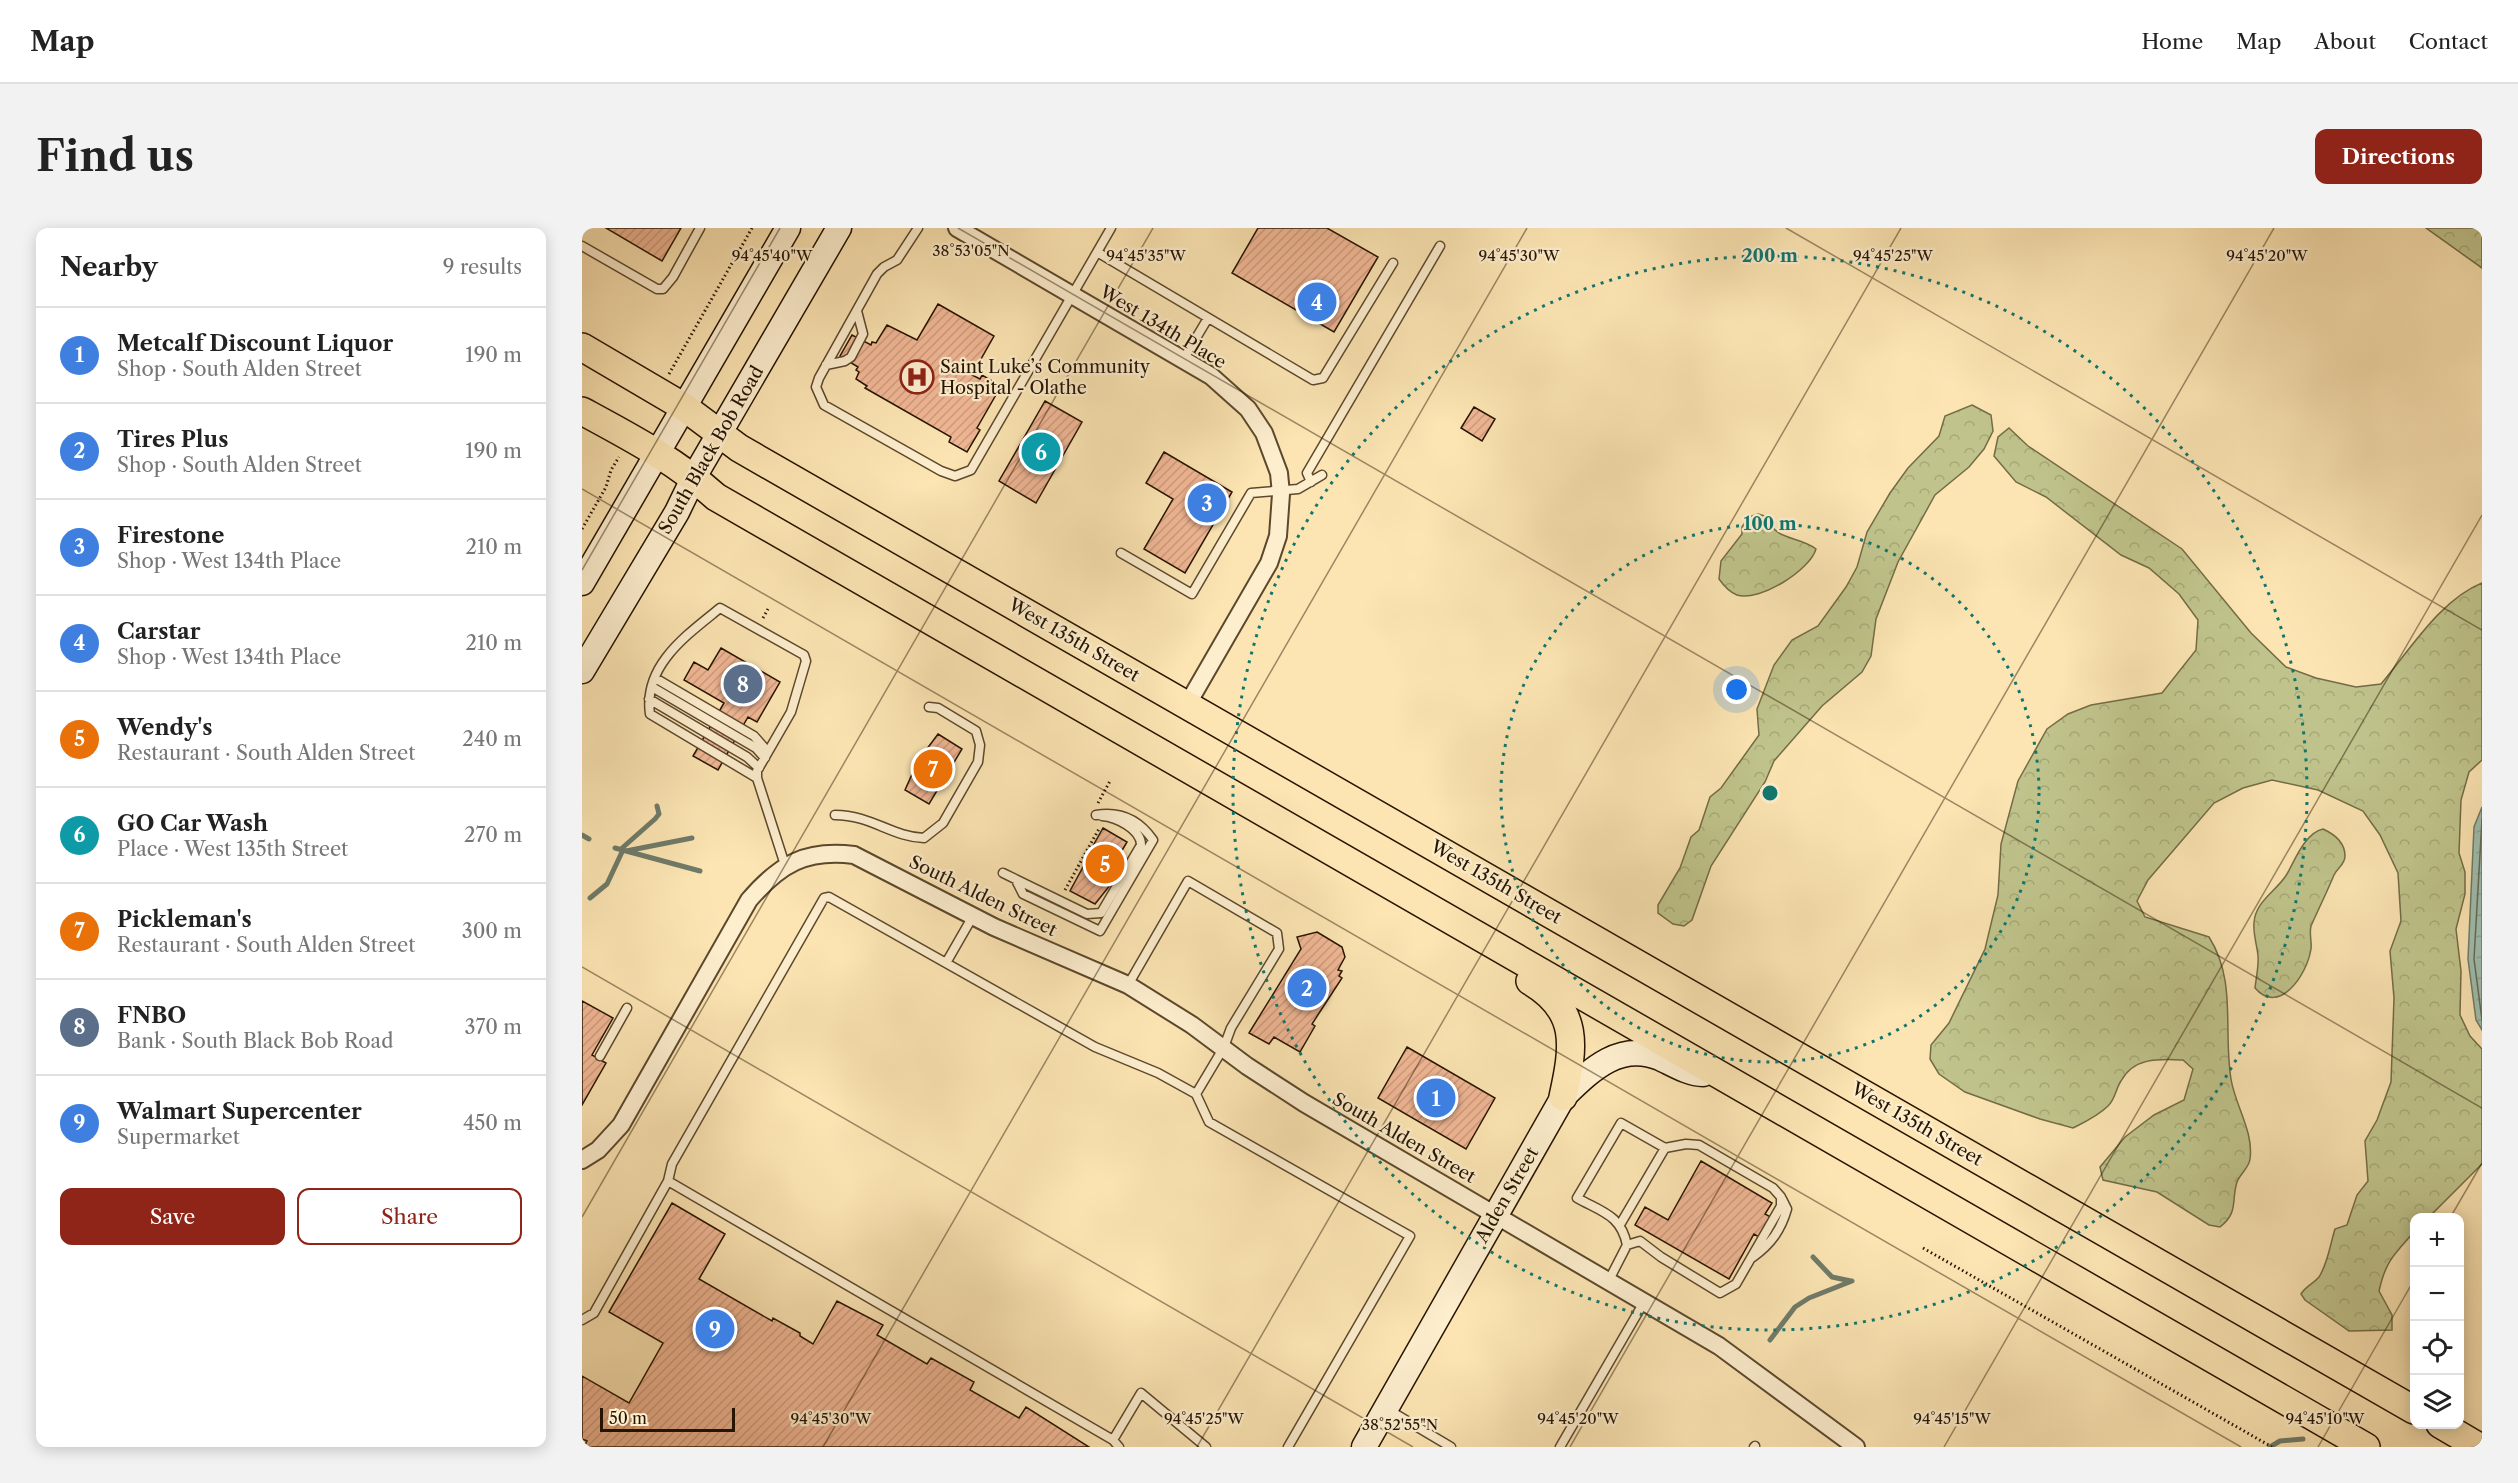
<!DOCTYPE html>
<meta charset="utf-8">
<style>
body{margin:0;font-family:"Libre Caslon Text",serif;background:#f2f2f2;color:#222}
.controls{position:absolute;right:18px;bottom:18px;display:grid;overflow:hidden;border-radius:12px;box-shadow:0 3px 15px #0003}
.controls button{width:54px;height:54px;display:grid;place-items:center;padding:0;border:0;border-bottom:2px solid #e0e0e0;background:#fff;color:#222;font:30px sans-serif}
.scale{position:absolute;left:18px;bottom:15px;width:135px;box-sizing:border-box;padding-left:6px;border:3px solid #261400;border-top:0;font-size:16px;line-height:21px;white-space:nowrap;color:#261400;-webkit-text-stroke:4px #fdeece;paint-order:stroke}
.you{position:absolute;left:1155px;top:462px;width:21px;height:21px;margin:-15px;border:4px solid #fff;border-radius:50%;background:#1a73e8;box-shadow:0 0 0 9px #1a73e833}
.badge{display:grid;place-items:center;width:39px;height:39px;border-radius:50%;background:#8f2418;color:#fff;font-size:20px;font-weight:700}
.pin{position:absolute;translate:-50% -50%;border:3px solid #fff;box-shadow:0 2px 6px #0006}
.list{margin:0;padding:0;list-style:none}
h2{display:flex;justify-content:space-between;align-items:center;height:78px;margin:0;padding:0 24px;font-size:26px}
h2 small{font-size:20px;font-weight:400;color:#767676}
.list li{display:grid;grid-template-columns:39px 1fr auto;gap:18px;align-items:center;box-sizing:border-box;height:96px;padding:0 24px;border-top:2px solid #e0e0e0}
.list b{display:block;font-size:22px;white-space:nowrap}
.list p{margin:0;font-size:20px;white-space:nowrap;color:#767676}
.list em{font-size:20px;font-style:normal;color:#767676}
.actions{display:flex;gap:12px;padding:18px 24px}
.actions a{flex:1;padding:14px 0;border:2px solid #8f2418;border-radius:12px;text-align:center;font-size:21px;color:#8f2418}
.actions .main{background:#8f2418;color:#fff}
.icon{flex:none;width:33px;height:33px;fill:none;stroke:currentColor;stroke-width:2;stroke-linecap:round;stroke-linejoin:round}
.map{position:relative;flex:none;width:1900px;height:1219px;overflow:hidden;border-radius:12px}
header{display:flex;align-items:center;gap:36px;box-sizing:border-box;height:84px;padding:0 30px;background:#fff;border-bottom:2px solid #e0e0e0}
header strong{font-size:28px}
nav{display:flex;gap:33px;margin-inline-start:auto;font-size:21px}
.intro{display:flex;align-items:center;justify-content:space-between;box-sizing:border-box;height:144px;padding:0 36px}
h1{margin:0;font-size:42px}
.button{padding:15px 27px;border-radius:12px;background:#8f2418;color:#fff;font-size:21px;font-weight:700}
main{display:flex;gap:36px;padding:0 36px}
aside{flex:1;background:#fff;border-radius:12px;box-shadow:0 3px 15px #0003}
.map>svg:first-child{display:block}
</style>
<header>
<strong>Map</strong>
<nav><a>Home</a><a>Map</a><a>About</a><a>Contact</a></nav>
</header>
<div class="intro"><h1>Find us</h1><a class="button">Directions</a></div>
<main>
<aside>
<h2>Nearby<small>9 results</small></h2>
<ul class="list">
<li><span class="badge" style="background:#3f7fe0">1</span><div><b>Metcalf Discount Liquor</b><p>Shop · South Alden Street</p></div><em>190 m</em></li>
<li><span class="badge" style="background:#3f7fe0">2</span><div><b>Tires Plus</b><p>Shop · South Alden Street</p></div><em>190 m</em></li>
<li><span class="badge" style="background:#3f7fe0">3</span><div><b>Firestone</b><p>Shop · West 134th Place</p></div><em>210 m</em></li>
<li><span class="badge" style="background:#3f7fe0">4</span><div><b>Carstar</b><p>Shop · West 134th Place</p></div><em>210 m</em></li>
<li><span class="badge" style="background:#e8710a">5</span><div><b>Wendy's</b><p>Restaurant · South Alden Street</p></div><em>240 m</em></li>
<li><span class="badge" style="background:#0f9aa8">6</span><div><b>GO Car Wash</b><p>Place · West 135th Street</p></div><em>270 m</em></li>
<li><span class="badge" style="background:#e8710a">7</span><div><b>Pickleman's</b><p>Restaurant · South Alden Street</p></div><em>300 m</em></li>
<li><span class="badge" style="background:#5c6f8a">8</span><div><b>FNBO</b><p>Bank · South Black Bob Road</p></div><em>370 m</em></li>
<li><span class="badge" style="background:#3f7fe0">9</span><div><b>Walmart Supercenter</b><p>Supermarket</p></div><em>450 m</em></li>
</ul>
<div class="actions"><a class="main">Save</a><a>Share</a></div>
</aside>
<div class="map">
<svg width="1900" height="1219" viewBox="0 0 1900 1219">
<defs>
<pattern id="forest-crowns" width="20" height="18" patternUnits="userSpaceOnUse" patternTransform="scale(1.5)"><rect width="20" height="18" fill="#c0c48c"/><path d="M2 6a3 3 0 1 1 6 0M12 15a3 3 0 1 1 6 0" fill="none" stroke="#a5a877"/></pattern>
<pattern id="water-ripples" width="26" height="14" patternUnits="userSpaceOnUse" patternTransform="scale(1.5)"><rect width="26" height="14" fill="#9fbfaf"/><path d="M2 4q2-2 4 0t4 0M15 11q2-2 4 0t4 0" fill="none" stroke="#89a395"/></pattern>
<pattern id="building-hatch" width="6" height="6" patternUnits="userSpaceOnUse" patternTransform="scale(1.5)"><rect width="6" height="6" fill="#f1b795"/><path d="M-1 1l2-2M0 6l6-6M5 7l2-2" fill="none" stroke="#ce9c7f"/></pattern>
</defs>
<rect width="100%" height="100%" fill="#fce5b3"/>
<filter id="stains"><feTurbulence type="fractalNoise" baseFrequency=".00333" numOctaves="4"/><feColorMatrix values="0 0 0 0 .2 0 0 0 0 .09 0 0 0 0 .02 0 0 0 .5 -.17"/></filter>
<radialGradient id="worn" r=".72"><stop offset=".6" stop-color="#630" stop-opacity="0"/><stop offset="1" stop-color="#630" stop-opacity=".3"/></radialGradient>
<path fill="url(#forest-crowns)" stroke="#736c46" stroke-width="1.5" d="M1844,0H1900V40Z
M1390,177L1409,187L1411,203L1402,221L1387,239L1353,267L1316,334L1294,391L1289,428L1280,444L1240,478L1192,533L1183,554L1129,638L1110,692L1102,698L1091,696L1076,685V677L1098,640L1109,609L1117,602L1128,569L1139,560L1177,507L1175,481L1192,437L1210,412L1236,398L1264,359L1275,339L1285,304L1308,265L1326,240L1357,208L1363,188Z
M1427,200L1446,218L1600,321L1669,405L1704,439L1734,450L1774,459L1799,456C1828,422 1858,372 1900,355V532L1887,544L1879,572L1877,625L1883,644V666L1874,701L1879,743L1878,787L1888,808L1900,821V936L1847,989L1832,990V1004C1812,1027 1804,1032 1797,1063L1810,1087V1102L1767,1103L1723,1072L1719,1066C1724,1058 1731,1056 1737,1049C1746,1035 1748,1017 1753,1001L1765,997L1775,967L1786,953L1783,913L1795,892L1809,854L1812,770L1808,723L1819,693L1816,645L1798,607L1781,583L1736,562L1690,552L1661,560L1632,575L1566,652L1555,673L1563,689L1627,709C1655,753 1641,803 1649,851C1653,877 1672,904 1668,931C1667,940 1658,946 1655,954C1649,973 1657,984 1638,999L1627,997L1575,964L1521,952L1518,939L1543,909L1572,887L1602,872L1611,841L1601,832C1577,831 1552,829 1539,853C1534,860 1533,872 1526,878C1516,888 1503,894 1491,900L1458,891L1383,864L1357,846L1348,831L1349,817L1367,795L1403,721L1416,667L1419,616L1436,553L1465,501L1486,486L1509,477L1580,465L1614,422L1616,392L1597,366L1567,340L1539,327L1464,269L1434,254L1412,228L1416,209Z
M1176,286L1186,289C1191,313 1218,308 1234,321C1228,342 1178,374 1155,367C1147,364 1142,358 1137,351L1139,333L1160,306V299L1167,289Z
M1741,601C1752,606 1763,614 1763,628C1763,637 1755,640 1752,647C1745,664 1736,682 1729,698C1727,706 1730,714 1729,721C1725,747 1697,788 1673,760C1674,750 1677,738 1676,728C1675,717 1671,706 1672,695C1673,673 1695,663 1705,646C1713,632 1723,605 1741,601Z"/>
<path fill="url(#water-ripples)" stroke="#6f7b69" stroke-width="1.5" d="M1900,579V802L1894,792L1886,731L1892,599Z"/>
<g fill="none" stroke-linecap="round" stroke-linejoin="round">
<path stroke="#626a58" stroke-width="1.5" d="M1900,591L1892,731L1900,792"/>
<path stroke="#6f7b69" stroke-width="5" d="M0,607L7,611
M33,620L118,643
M44,623L110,610
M8,670L25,656L40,624L39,621L73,591L77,586L75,578
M1231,1029L1250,1049L1269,1053
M1188,1112L1213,1079L1227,1070L1270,1053
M1688,1219L1698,1213L1721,1211"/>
</g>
<path fill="url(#building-hatch)" stroke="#261400" stroke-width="1.5" d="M24,0H99L80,33Z
M676,0H745L796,29L752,104L650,45Z
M356,76L412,108L390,147L398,151L400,147L419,158L395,200L398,202L385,224L367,214L369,209L283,160L285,158L274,151L277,144L274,142L276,139L258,128L270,107L289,117L290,114L294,115L305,97L335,112Z
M463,173L500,194L454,275L417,253Z
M892,179L913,191L900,213L879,200Z
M582,224L650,264L603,345L562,321L591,271L564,255Z
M139,420L198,454L175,494L166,489L136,542L111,528L142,475L102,452L112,434L126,442Z
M356,506L380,521L347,576L323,562L336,533Z
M521,600L545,614L535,631L540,634L534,644L537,646L513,676L488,663L501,639L504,641L512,628L507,625Z
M735,704L760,719L763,729L756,742L760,743L757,748L760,750L730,796L733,798L718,824L692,809L687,816L667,805L719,721L715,709Z
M0,773L31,790L10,827L24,835L0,877Z
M825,819L913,870L884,921L796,870Z
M1119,933L1190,975L1183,986L1199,995L1187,1015L1172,1006L1147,1051L1053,997L1063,979L1086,992Z
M90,975L143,1006L117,1051L190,1093L191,1090L218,1105V1108L231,1116L255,1073L301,1097L295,1107L345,1136L349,1130L392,1154L388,1162L437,1190L444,1179L507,1219H2L5,1213L0,1211V1148L47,1175L81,1115L27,1084Z"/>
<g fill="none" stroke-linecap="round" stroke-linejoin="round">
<defs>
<path id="lane" d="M336,0L315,32L302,39L295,46L237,150L234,159L242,177L359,243L373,248L389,242L529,0
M0,18L75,61H81L91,49L118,0
M515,24L731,152L741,150L811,35
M601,132L626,90
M244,137L263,133L269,129L281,106L275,83
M729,254L725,245L858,18
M539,325L610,366L669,265L716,261L740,247
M73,450L172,508L186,524
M70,459L174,520L183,530
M67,471L165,529L177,540
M175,550L68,486C61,437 105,407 138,380L222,427L224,433L209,484L175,543V550L203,637
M253,587C289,587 310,609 342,610L361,595L396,534L398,517L394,503L356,480L347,479
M421,645L505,686L519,685L559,617C559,601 534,589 520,588
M434,652L441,666L518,703L571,612C557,592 538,583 514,587
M364,735L391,688
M18,828L45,780
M614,866L627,894L828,1008L706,1219
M1045,1017L1058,1013L1079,1029L1138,1065L1154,1056L1199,978V969L1191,960L1117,917L1104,916L1083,920
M1171,1029C1189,1016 1199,1002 1205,981L1200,971
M1027,1052L1045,1017C1039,987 1020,984 995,970L1039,895L1083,920L1039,995
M0,1092L12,1085L86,953
M805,1181L869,1219
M531,1212L559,1165L624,1219
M537,1219L531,1212L86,953L90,936L242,670L247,669L513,819L576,845L614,866L642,819L649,800L697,721L695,705L606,653L546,757
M978,1219L1062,1074
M1172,1219L1173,1218"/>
<path id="street" d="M375,0L629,148L666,181L682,205L697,245L699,266L696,308L687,335L605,477
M0,932L16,922L39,897L167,672C198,636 224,621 272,627L412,699L546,757L610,797L665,838L722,875L1137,1118L1274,1219"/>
<path id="secondary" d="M0,355L206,0
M0,443L95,284L112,249L257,0
M782,1219L981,869C1008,843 1037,813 1078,830C1091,836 1107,846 1121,846"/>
<path id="primary" d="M0,119L102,179L157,220L1832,1182
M0,183C48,209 94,233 134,269L1784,1219
M948,753C998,782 992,819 981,869
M1858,1196L1897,1219"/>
</defs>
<use href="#lane" stroke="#5c482d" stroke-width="11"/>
<use href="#street" stroke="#5c482d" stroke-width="20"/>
<use href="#secondary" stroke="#261400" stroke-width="27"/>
<use href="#primary" stroke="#261400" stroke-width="30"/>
<path stroke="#261400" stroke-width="3" stroke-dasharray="1.5 3" stroke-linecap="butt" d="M87,146L170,0
M0,301L24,259L29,242L37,229
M181,390L186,381
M516,575L528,553
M483,662L518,599
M1341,1020L1690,1219"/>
<use href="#lane" stroke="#fdeece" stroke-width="8"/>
<use href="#street" stroke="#fdeece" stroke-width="16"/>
<use href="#secondary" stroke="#fdeece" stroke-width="24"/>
<use href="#primary" stroke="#fce5b3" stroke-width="27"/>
</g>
<path fill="none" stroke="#261400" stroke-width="1.5" stroke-opacity="0.45" d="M376,0L1900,880M1204,0L1900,402M0,261L1659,1219M0,342L198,0M0,739L831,1219M0,989L571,0M1868,990L1900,935M0,1217L3,1219M241,1219L945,0M615,1219L1319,0M988,1219L1692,0M1362,1219L1900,287M1736,1219L1832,1052"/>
<g fill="none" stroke="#0f766e" stroke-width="3" stroke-dasharray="3 6">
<circle cx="1188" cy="565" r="269"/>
<circle cx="1188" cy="565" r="537"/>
</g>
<defs>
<symbol id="hospital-ring" viewBox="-11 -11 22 22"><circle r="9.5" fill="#fdeece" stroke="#8f2418" stroke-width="1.5"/><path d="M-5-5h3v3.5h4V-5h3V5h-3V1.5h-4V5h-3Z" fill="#8f2418"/></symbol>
</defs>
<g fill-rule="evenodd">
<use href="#hospital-ring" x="316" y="130" width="38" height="38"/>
</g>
<g text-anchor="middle" stroke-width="4.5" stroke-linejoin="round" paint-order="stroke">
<g font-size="18" fill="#261400" stroke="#fdeece">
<text transform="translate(581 99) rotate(31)" y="6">West 134th Place</text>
<text transform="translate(129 222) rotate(-60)" y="6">South Black Bob Road</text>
<text transform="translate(492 412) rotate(30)" y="6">West 135th Street</text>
<text transform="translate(914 654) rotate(30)" y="6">West 135th Street</text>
<text transform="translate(401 668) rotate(26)" y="6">South Alden Street</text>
<text transform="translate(1335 896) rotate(30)" y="6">West 135th Street</text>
<text transform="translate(822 910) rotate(30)" y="6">South Alden Street</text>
<text transform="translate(925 967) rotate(-60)" y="6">Alden Street</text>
</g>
<g font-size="18" fill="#261400" stroke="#fdeece" text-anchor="start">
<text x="358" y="145">Saint Luke’s Community<tspan x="358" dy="21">Hospital - Olathe</tspan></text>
</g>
</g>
<g font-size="15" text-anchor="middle" fill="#261400" stroke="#fdeece" stroke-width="4.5" stroke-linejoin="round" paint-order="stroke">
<text x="389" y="28">38°53'05"N</text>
<text x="190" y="33">94°45'40"W</text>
<text x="564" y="33">94°45'35"W</text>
<text x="937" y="33">94°45'30"W</text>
<text x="1311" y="33">94°45'25"W</text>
<text x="1685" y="33">94°45'20"W</text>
<text x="249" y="1196">94°45'30"W</text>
<text x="622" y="1196">94°45'25"W</text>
<text x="996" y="1196">94°45'20"W</text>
<text x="1370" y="1196">94°45'15"W</text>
<text x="1743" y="1196">94°45'10"W</text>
<text x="818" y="1202">38°52'55"N</text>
</g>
<circle cx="1188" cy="565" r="9" fill="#0f766e" stroke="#fdeece" stroke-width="3"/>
<g font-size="18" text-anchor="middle" font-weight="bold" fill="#0f766e" stroke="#fdeece" stroke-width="4.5" stroke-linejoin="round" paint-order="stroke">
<text x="1188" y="34">200 m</text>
<text x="1188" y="302">100 m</text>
</g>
<rect width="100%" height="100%" filter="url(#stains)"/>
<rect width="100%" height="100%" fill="url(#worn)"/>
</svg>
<div class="controls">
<button>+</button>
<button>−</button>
<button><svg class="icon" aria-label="locate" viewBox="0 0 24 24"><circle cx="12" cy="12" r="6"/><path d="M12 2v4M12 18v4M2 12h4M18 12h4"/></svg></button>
<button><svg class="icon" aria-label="layers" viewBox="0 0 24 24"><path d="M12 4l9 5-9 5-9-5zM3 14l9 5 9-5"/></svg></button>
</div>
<div class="scale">50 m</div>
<div class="you"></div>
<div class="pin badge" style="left:854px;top:870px;background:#3f7fe0">1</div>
<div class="pin badge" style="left:725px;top:760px;background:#3f7fe0">2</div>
<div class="pin badge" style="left:625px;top:275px;background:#3f7fe0">3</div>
<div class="pin badge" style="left:735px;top:74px;background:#3f7fe0">4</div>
<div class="pin badge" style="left:523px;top:636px;background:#e8710a">5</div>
<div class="pin badge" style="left:459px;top:224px;background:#0f9aa8">6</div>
<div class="pin badge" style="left:351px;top:541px;background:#e8710a">7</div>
<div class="pin badge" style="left:161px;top:456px;background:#5c6f8a">8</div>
<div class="pin badge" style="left:133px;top:1101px;background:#3f7fe0">9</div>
</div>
</main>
